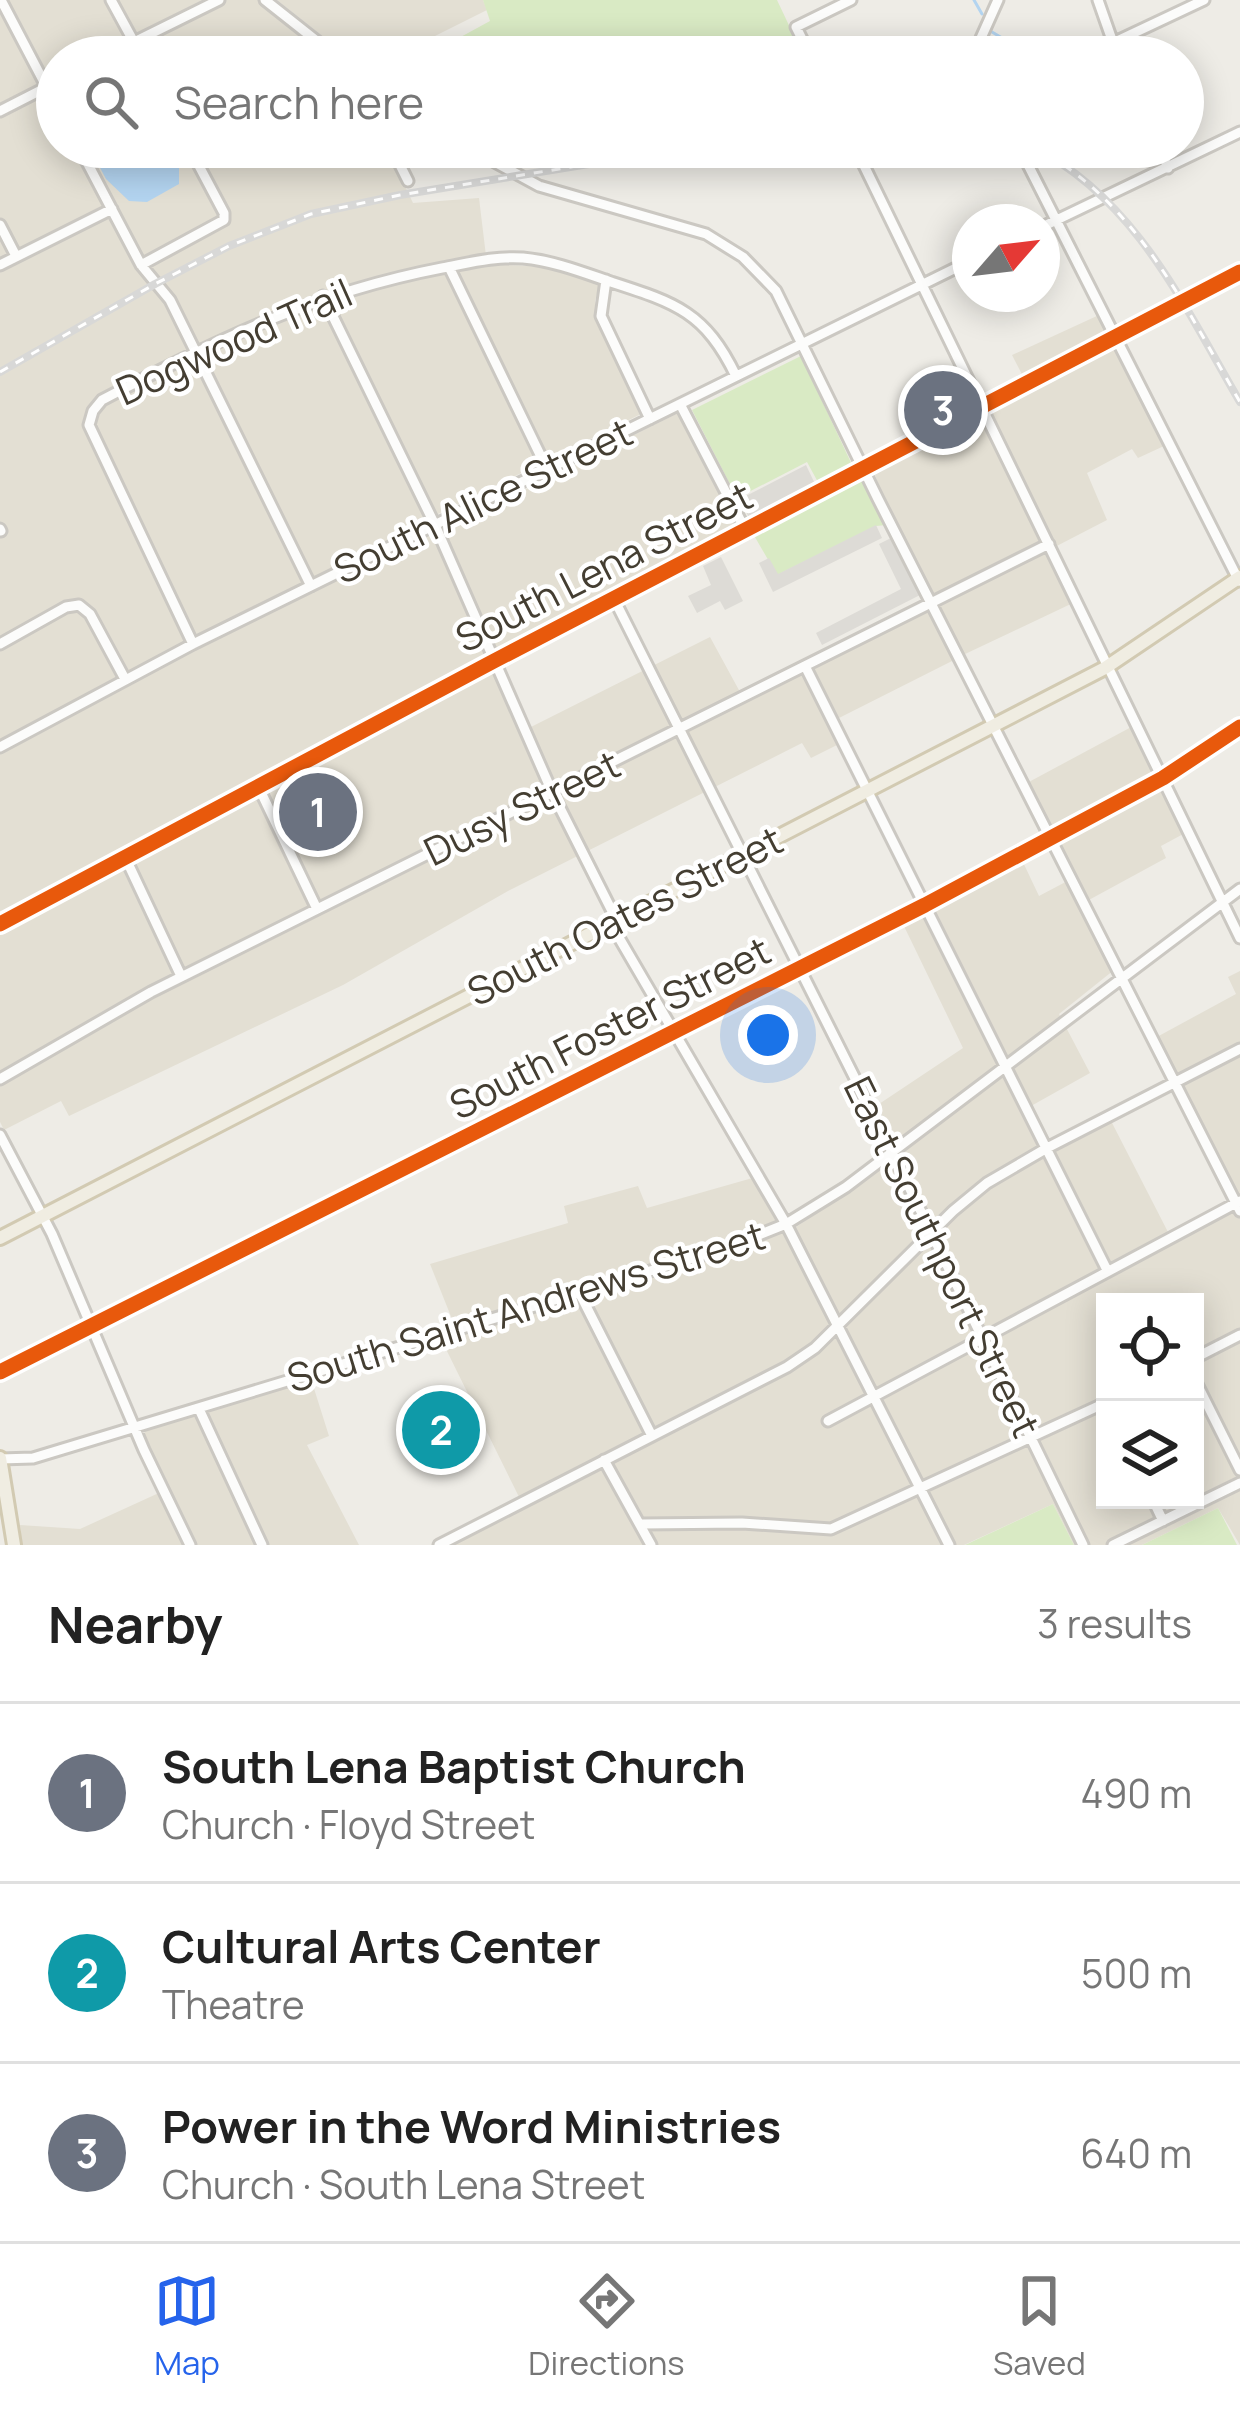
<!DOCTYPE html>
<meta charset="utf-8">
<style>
body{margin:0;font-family:Manrope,sans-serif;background:#f6f6f6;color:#222}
.controls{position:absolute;right:36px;bottom:36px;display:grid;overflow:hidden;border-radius:0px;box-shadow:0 6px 30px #0003}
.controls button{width:108px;height:108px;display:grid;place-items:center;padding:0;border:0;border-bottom:3px solid #e0e0e0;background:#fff;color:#222;font:60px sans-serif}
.compass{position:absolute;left:952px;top:204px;width:108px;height:108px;border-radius:50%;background:#fff;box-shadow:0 6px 30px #0003;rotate:62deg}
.you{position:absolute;left:768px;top:1035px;width:42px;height:42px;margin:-30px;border:9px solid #fff;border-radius:50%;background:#1a73e8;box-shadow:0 0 0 18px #1a73e833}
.badge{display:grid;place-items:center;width:78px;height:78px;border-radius:50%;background:#2563eb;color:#fff;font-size:39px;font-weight:700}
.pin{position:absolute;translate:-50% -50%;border:6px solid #fff;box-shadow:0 3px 12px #0006}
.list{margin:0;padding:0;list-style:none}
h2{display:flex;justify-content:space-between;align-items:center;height:156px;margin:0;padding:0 48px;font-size:51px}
h2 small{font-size:39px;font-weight:400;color:#767676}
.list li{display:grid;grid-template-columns:78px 1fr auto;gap:36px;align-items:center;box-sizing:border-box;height:180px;padding:0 48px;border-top:3px solid #e0e0e0}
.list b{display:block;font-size:45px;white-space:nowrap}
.list p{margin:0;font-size:39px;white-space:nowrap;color:#767676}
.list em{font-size:39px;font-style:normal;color:#767676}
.icon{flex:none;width:66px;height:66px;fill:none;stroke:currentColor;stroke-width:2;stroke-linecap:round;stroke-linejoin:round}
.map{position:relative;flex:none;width:1240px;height:1545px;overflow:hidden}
.search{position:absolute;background:#fff;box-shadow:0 6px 30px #0003;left:36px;right:36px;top:36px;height:132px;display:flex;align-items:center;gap:30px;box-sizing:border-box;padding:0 42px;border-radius:66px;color:#767676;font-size:45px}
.sheet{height:696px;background:#fff}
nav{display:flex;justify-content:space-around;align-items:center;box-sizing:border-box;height:168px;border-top:3px solid #e0e0e0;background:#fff;font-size:33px;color:#767676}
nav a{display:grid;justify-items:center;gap:6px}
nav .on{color:#2563eb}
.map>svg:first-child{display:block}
</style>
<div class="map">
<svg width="1240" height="1545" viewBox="0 0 1240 1545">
<rect width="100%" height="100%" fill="#eeece6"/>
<path fill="#e3dfd3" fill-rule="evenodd" d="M0,0H258L329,57H57V147H386L413,203L479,198L487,264L551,267L600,283L595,301L598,320L643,413L428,519L521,732L710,637L746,703L929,610L958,658L837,719L847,740L811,758L802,743L508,891L343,985L69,1116L61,1101L4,1130L0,1122Z
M277,0H483L487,10L393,57H349Z
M1099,315L1164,446L1138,458L1132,449L1087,473L1107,520L1049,550L1075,602L963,655L887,506L873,470L1029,388L1012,355Z
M678,413L738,531L496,654L442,531Z
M1135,725L1187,832L1161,846L1166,858L1087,901L1119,966L1059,1014L1090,1073L1031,1106L1052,1150L1110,1119L1169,1234L1232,1202L1155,1038L1236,994L1228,977L1240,971V1545L1218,1508L1142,1545H1074L1053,1504L964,1545H446L523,1505L441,1339L458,1334L430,1264L568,1223L564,1206L638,1186L647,1208L756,1177L787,1233L871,1177L899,1154L873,1108L963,1048L902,922L1021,858L1039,896L1075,877L1027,783ZM1105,1302H1195V1500H1105Z
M311,1379L329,1436L307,1445L359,1545H195L143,1437L145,1431Z
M161,1492L187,1545H22L20,1525L80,1529Z"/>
<path fill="#d9eac4" d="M483,0H777L804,57H514L500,39L466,54L457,39L490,21Z
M801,356L853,467L819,484L807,462L737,498L692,410Z
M860,477L887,525L876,526L777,575L752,532Z
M1053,1504L1074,1545H965Z
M1218,1508L1237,1545H1142Z"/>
<path fill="#dddbd6" d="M806,465L816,486L750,520L740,499Z
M876,525L882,538L773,592L759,563L769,558L778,574Z
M891,538L920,595L822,645L816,633L901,589L879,544Z
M721,557L743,601L725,610L720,601L697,613L688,596L711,585L703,566Z"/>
<path fill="#b3d4f0" d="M89,147H169L179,167V184L147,202L129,201L106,179Z"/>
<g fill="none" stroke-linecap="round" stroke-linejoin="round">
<path stroke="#b3d4f0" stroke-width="3" d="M974,0L982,14
M992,32L1034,57"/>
<defs>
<path id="minor" d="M1,0L57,107
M111,0L142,57
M265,0L337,57
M1098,0L1118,57
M134,42L219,0
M811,57L796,27L851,0
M980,57L981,38L998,0
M1083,57L1204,0
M0,111L47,87
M79,147L141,265L170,300L311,586
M391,147L408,181
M467,147L539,186L706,234L743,257L776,291L878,499L1240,1211
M855,147L1240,938
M1019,147L1239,581
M1159,147L1168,168
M198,164L235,147
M0,225L16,256
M1042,227L1240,132
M0,265L112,209
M141,265L224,220V213L189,147
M449,267L547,469
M606,280L601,316L650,419
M323,296L435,525L553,794L617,921
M680,404L746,531
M0,529L1,531
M614,599L892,1152L1083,1545
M0,644L66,607L79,605L90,614L125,679
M193,644L89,425L93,411L102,400C218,340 312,293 442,268C469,263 495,256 523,258C554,261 582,272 611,282C676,303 705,312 736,376
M805,666L1107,1270
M0,747L193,644L970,261
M258,786L317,909
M125,857L181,976
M0,924L494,661L1240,272
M611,924L786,1224L949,1545
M0,1079L151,992L1049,544
M0,1135L52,1234L144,1450L190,1545
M579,1292L652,1436
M1195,1358L1240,1335
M0,1372L925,905L1163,778L1240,727
M1195,1380L1240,1470
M199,1409L262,1545
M828,1421L1240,1201
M0,1459L33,1458L726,1248L786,1224L846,1187L1240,889
M604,1460L651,1545
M1153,1500L1163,1521
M641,1524L742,1523L831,1529L1105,1403
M439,1545L787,1367L815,1348L953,1211L987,1183L1047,1148L1240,1049
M1113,1545L1240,1483"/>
<path id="major" d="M0,1238L1105,668L1240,577
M0,1458L14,1545"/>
</defs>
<use href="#minor" stroke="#cbc8c2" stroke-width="15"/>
<use href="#major" stroke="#d2cab2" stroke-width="18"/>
<use href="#minor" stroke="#fcfcfb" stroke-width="9"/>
<use href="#major" stroke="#f0ede2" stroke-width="12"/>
<defs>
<path id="rail" d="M1033,147C1136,199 1184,306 1240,402
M0,372L155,284L229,246L311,214L400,195L693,147"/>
</defs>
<use href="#rail" stroke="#d8d8d7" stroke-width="8"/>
<use href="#rail" stroke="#fff" stroke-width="3" stroke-dasharray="9" stroke-linecap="butt"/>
<defs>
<path id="cycleway" d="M0,924L494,661L1240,272
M0,1372L925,905L1163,778L1240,727"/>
</defs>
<use href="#cycleway" stroke="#fff" stroke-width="22"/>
<use href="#cycleway" stroke="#e8590c" stroke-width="15"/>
</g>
<g text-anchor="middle" stroke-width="9" stroke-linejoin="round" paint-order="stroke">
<g font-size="39" fill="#443e32" stroke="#fff">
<text transform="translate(234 342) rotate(-24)" y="14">Dogwood Trail</text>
<text transform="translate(483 501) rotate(-26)" y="14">South Alice Street</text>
<text transform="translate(604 567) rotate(-27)" y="14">South Lena Street</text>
<text transform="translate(522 808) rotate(-26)" y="14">Dusy Street</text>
<text transform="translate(625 916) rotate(-27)" y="14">South Oates Street</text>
<text transform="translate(610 1028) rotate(-27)" y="14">South Foster Street</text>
<text transform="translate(942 1257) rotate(64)" y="14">East Southport Street</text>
<text transform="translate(526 1307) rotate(-17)" y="14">South Saint Andrews Street</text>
</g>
</g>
</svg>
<div class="controls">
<button><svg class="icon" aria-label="locate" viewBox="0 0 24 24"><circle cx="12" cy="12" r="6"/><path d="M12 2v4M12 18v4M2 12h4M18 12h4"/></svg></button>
<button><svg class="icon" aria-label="layers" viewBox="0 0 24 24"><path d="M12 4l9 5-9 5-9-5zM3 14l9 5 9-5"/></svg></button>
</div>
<svg class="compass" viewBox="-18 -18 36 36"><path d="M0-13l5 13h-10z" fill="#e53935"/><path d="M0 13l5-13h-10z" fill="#767676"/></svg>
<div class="you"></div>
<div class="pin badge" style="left:318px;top:812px;background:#6b7280">1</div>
<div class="pin badge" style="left:441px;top:1430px;background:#0f9aa8">2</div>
<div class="pin badge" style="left:943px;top:410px;background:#6b7280">3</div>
<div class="search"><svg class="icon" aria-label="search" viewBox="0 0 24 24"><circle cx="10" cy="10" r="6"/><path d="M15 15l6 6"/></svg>Search here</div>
</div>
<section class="sheet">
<h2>Nearby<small>3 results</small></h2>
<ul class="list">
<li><span class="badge" style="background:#6b7280">1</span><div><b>South Lena Baptist Church</b><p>Church · Floyd Street</p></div><em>490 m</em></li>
<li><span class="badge" style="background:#0f9aa8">2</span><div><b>Cultural Arts Center</b><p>Theatre</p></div><em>500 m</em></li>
<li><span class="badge" style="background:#6b7280">3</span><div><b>Power in the Word Ministries</b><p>Church · South Lena Street</p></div><em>640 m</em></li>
</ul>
</section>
<nav>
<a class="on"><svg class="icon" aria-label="map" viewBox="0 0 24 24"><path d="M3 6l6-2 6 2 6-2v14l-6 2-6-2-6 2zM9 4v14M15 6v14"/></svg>Map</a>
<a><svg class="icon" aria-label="directions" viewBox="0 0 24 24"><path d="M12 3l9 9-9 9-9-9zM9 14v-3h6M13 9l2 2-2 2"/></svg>Directions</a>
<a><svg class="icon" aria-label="saved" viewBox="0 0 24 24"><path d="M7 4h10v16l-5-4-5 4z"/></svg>Saved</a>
</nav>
